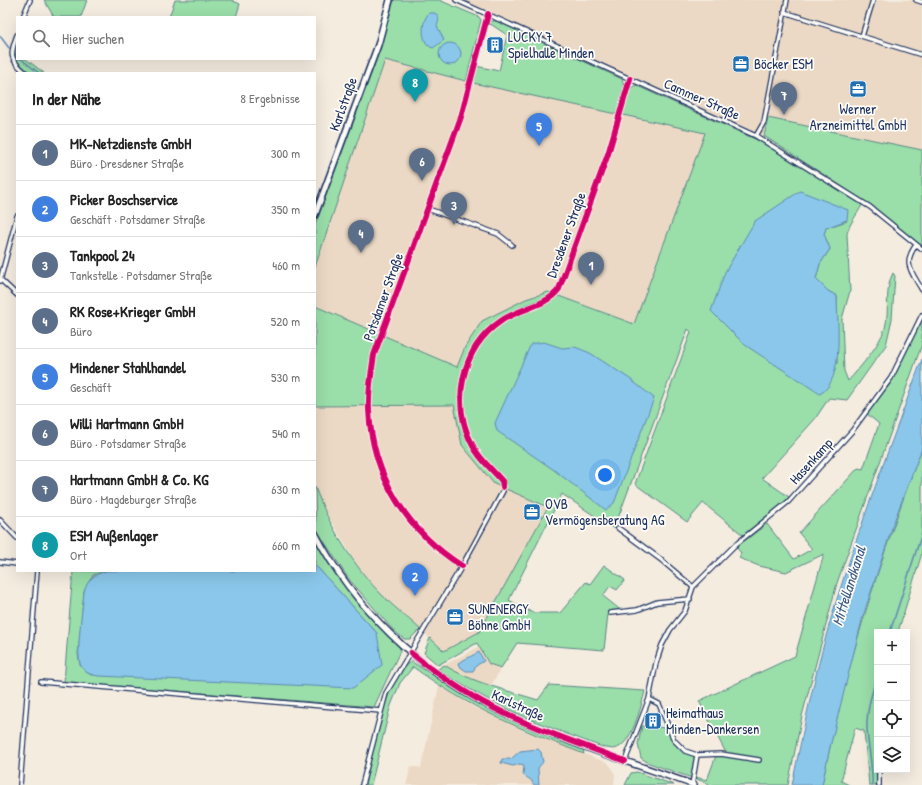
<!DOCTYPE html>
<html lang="de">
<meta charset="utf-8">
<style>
body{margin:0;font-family:"Patrick Hand",sans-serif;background:#f2f2f2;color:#222}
.controls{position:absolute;right:12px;bottom:12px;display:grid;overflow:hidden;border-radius:0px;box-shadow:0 4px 16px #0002}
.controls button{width:36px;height:36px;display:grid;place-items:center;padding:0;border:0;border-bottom:1px solid #e0e0e0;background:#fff;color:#222;font:20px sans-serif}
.you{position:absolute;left:605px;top:475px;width:14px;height:14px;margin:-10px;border:3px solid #fff;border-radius:50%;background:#1a73e8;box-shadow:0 0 0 6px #1a73e833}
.badge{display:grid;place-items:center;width:26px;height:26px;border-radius:50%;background:#1a73e8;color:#fff;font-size:13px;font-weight:700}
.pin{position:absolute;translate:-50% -33px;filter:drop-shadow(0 1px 2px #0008)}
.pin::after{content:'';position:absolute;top:21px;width:14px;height:12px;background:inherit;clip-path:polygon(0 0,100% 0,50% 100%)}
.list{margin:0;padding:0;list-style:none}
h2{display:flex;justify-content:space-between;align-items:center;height:52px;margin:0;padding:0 16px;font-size:17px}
h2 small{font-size:13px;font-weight:400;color:#767676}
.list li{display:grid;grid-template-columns:26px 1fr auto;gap:12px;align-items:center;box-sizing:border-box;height:56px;padding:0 16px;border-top:1px solid #e0e0e0}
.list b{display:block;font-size:15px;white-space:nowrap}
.list p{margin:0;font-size:13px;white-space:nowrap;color:#767676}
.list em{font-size:13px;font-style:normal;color:#767676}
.icon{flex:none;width:22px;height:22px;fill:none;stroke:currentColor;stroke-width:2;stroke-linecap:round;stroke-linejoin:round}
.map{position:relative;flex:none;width:922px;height:785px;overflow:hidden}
.search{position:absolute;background:#fff;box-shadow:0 4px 16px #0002;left:16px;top:16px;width:300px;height:44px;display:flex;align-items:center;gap:10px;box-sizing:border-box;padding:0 14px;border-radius:0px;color:#767676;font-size:15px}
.panel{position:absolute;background:#fff;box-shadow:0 4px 16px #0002;left:16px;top:72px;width:300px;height:500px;border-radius:0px}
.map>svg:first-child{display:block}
</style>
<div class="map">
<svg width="922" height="785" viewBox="0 0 922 785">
<rect width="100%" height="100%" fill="#f5ece0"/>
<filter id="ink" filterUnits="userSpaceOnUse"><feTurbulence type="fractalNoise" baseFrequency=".025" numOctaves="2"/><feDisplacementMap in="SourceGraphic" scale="8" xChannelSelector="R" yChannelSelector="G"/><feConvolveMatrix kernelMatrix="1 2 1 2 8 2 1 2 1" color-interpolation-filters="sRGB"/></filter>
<g filter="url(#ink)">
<path fill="#ebd9c5" d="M463,0H922V150L768,118L764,136Z
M385,60L473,83L705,133L634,324L548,292L526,299L482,321L465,347L457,367L315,306V267Z
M454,405L462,445L494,484L548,507L479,632L444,651L383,596L358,567L320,502L315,487V406Z
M480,646L489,664L501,668L491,686L459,675L444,665Z
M439,686L474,707L527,732L608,763L612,768L615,774L614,785H406L411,766L421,768Z"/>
<path fill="#9adea9" stroke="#5a8684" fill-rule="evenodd" d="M44,0H87L81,17H54Z
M175,0H231L240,4L236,17H169Z
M394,0H439L479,17L481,20L466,81L385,60L315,267V225L377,57Z
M490,21H496L622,79L624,87L616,114L473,83L476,66L499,71L507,35L492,25L486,23Z
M13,49L17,52V59H26L44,73H30L17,61Z
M635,85L766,144L862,205C857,215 849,224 847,234L850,291L842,319L844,371L848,381C860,368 880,344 885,328C890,310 884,289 893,273L895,276L892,319L886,345L847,400L829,398L815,419L762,478L789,497L782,505L743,535L703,503L687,522L635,484L691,332L688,329L614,529L562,494L509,600L533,613H560L586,582L590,584L604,565L625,580L617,590L610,586L603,596L623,612L608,614L604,650L517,643L501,668L489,664L477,643L438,665L424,653L430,638L444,651L479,632L548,507L494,484L462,445L454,405L315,406V306L457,367L465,347L482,321L526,299L548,292L634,324L705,133L623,115L629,90ZM755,221H847L826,228L824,234L830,249L820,264L816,279L828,291L837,296V364Z
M768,118L922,150V247L866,202L764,136Z
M922,317V344L837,583L802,716L788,785H712L694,778L695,777L707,780L717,753H726L699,701L795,656L824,554L786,572L759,566L739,558L741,553L736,547L767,524L794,559L812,549L799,533L858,468L863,469L879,424L867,414L890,384Z
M922,448V553L898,632H877V770H878L879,785H869L864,731L855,728L841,781L849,785H822C845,668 880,559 922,448Z
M315,487C329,526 354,567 383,596C395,608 408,618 420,629L410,639H404L393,630L348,578L316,529Z
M315,540C336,580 370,615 400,648V651L374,707L64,682L73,571H106L93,575L84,592L78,654L80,665L85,671L91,675L377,633L315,565Z
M412,662L466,696L512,720L583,750L584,754C520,729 469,708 413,667L400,683L390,708L371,785H365C371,761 387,668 412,662Z
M444,665C473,683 506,690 538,700L549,685L645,691C641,706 632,746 614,749C612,749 608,748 605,748C547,727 489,705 438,669Z
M642,726L667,728L678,747L695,756L692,778L649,763L641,758L638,744Z
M637,772L674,785H625L631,773Z"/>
<path fill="#8ac7ea" stroke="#5e8ab2" d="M429,13H435C440,18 439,20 437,26L444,40L433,48C420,44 421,21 429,13Z
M439 54a11 11 0 1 1 22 0a11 11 0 1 1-22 0Z
M800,191L848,210L847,220L826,228L824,234L830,249L820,264L816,279L828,291L837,296C837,321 845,380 820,394L745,345L711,311L725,272L755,221Z
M544,342L562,348L575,347L590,353L630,379L654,398L614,503L606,510L554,470L497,431L495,423L531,344Z
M922,359V448L895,519L863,616L830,747L822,785H792C804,725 817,664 835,605C861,522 892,441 922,359Z
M315,565L377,633L382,665L353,688L99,676C91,675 85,673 81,666C75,656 83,606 84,592C88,579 93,575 106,571H315Z
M479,652L484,661L477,665L473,671H466L459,666L458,663Z
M538,749L541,752L543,762L538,768L539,785H534L531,780L523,775L524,765L520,764L513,766L501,763L502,759H511L520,751Z"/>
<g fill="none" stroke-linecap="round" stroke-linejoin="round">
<path stroke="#5e8ab2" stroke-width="1.5" d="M0,36L9,48
M14,53L17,55
M21,59L39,73
M890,632L922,533
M872,785C873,765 868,748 867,729C866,711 872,693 877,676"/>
<defs>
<path id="street" d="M456,0L756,136L870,207L922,249
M916,0L922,2
M784,12L922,55
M23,17L30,0
M17,35C10,55 9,59 26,73
M862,36L873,0
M756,136L764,122L787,0
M428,209L498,234L512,245
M916,245C902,264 912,272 922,290
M0,279L17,295
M0,281L17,216
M0,520L17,538
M618,528L660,559L693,587
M0,562L17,564
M462,566C407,531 372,476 369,410C368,392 371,374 374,355L461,117L488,14
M610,613L637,610L657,602L690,599
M41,682L381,711
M649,699L659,704L674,740L685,751L697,755L721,754L759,760
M625,761L649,699L656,663L662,645L670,630L685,611L693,587L735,545L788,502L852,431L891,378L922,315
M879,771V785
M20,785L37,571
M362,785L386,693L462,566L503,491C504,475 487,467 478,455C467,439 462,421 461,401C459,361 485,323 523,309C536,304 550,301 559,289L608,154L630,79
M692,785L697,755"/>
<path id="secondary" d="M315,215L378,45L390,0
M315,533C353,607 420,671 493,708C557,740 627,761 694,785"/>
</defs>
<use href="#street" stroke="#1b2f5e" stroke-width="6"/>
<use href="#secondary" stroke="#1b2f5e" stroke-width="8"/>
<use href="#street" stroke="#fdfcf7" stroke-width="3.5"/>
<use href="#secondary" stroke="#fdfcf7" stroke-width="5"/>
<defs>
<path id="cycleway" d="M503,487L502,481C492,469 480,460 473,446C450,404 461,348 501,321C519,308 546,307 559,289L608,154L630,79
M462,566C407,531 372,476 369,410C368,392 371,374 374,355L461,117L488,14
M411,653C436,673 463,692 492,707C534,729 581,744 625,761"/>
</defs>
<use href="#cycleway" stroke="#fdfcf7" stroke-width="8"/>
<use href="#cycleway" stroke="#d6006c" stroke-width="6"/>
</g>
</g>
<defs>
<symbol id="building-square" viewBox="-11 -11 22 22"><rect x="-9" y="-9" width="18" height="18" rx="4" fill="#1f6fb2" stroke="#fdfcf7"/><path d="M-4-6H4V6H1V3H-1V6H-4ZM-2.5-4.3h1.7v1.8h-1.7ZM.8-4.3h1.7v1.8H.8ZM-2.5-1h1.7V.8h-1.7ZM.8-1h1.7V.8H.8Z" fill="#fff"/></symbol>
<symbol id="office-square" viewBox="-11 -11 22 22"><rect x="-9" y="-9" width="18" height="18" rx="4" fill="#1f6fb2" stroke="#fdfcf7"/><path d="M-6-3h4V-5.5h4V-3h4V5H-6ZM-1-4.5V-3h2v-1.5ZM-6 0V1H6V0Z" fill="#fff"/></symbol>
</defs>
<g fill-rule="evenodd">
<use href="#building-square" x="485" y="35" width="20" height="20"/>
<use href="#office-square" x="731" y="54" width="20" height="20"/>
<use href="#office-square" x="848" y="79" width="20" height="20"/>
<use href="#office-square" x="522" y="502" width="20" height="20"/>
<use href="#office-square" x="445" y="607" width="20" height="20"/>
<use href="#building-square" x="643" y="711" width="20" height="20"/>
</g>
<g text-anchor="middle" stroke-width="3.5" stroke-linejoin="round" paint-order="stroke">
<g font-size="14" fill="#1b2f5e" stroke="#fdfcf7" text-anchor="start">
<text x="508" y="42">LUCKY 7<tspan x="508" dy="16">Spielhalle Minden</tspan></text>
<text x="754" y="69">Böcker ESM</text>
<text x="858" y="114" text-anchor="middle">Werner<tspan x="858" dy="16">Arzneimittel GmbH</tspan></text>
<text x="545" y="509">OVB<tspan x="545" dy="16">Vermögensberatung AG</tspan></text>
<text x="468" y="614">SUNENERGY<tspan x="468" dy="16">Böhne GmbH</tspan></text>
<text x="666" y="718">Heimathaus<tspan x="666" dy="16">Minden-Dankersen</tspan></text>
</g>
<g font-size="14" fill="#1b2f5e" stroke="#fdfcf7">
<text transform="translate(702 99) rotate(24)" y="5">Cammer Straße</text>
<text transform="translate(343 104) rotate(-70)" y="5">Karlstraße</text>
<text transform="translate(566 235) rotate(-70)" y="5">Dresdener Straße</text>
<text transform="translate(383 297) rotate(-70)" y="5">Potsdamer Straße</text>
<text transform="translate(811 461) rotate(-48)" y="5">Hasenkamp</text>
<text transform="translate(518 705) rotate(25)" y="5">Karlstraße</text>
</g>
<g font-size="15" font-style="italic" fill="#3c5d88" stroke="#fdfcf7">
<text transform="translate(849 586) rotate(-73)" y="5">Mittellandkanal</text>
</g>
</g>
</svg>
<div class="controls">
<button>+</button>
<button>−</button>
<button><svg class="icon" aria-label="locate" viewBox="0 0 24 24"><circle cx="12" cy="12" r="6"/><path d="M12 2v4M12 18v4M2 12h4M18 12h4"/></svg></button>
<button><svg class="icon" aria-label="layers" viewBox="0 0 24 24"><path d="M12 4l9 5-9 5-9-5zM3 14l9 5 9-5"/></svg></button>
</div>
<div class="you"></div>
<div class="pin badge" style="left:591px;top:285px;background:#5c6f8a">1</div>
<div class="pin badge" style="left:415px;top:596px;background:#3f7fe0">2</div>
<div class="pin badge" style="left:454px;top:225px;background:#5c6f8a">3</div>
<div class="pin badge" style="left:361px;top:253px;background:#5c6f8a">4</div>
<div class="pin badge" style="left:539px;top:146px;background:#3f7fe0">5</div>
<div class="pin badge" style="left:422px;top:181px;background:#5c6f8a">6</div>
<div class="pin badge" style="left:784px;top:115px;background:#5c6f8a">7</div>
<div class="pin badge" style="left:415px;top:102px;background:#0f9aa8">8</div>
<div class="search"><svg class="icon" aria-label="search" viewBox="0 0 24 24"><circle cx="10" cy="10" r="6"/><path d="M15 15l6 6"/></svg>Hier suchen</div>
<section class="panel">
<h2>In der Nähe<small>8 Ergebnisse</small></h2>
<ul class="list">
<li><span class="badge" style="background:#5c6f8a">1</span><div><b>MK-Netzdienste GmbH</b><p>Büro · Dresdener Straße</p></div><em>300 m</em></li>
<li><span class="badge" style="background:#3f7fe0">2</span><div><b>Picker Boschservice</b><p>Geschäft · Potsdamer Straße</p></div><em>350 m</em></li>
<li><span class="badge" style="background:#5c6f8a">3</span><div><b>Tankpool 24</b><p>Tankstelle · Potsdamer Straße</p></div><em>460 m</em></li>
<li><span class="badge" style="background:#5c6f8a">4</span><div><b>RK Rose+Krieger GmbH</b><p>Büro</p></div><em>520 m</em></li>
<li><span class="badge" style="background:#3f7fe0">5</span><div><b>Mindener Stahlhandel</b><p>Geschäft</p></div><em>530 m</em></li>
<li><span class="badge" style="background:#5c6f8a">6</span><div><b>Willi Hartmann GmbH</b><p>Büro · Potsdamer Straße</p></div><em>540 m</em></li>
<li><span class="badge" style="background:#5c6f8a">7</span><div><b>Hartmann GmbH &amp; Co. KG</b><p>Büro · Magdeburger Straße</p></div><em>630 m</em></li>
<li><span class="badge" style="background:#0f9aa8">8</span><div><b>ESM Außenlager</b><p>Ort</p></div><em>660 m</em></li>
</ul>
</section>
</div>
